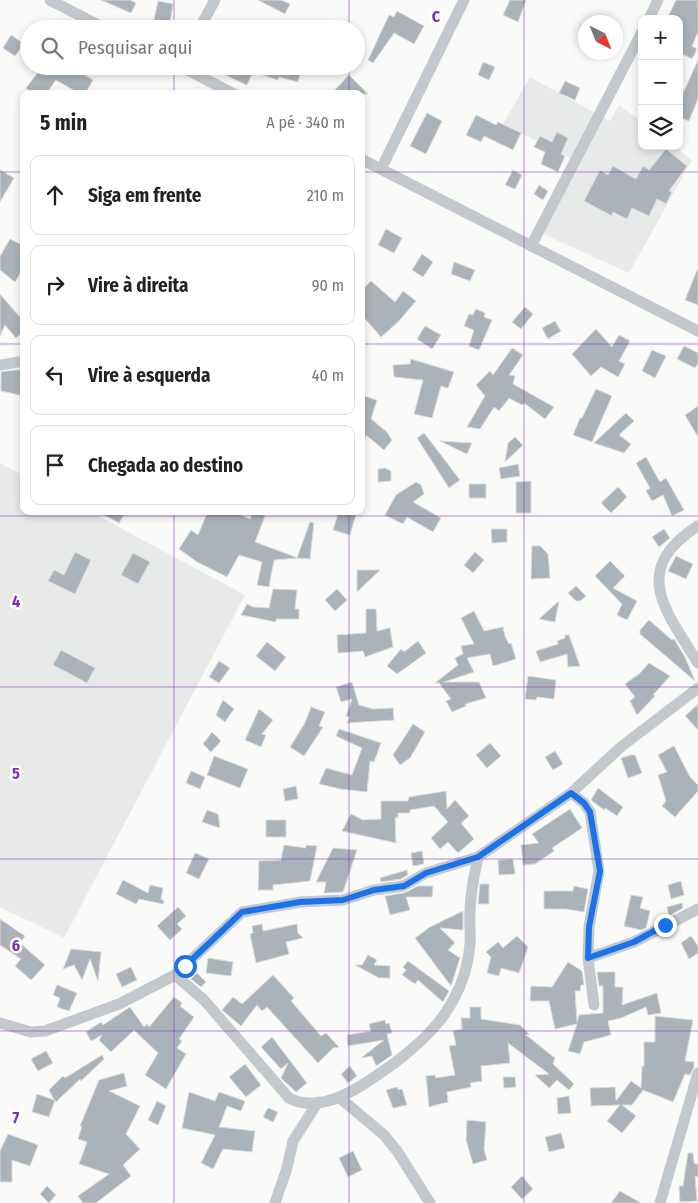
<!DOCTYPE html>
<html lang="pt">
<meta charset="utf-8">
<style>
body{margin:0;font-family:"Fira Sans Condensed",sans-serif;background:#f6f6f6;color:#222}
.controls{position:absolute;right:15px;top:15px;display:grid;overflow:hidden;border-radius:10px;box-shadow:0 2px 8px #0003}
.controls button{width:45px;height:45px;display:grid;place-items:center;padding:0;border:0;border-bottom:1px solid #e0e0e0;background:#fff;color:#222;font:25px sans-serif}
.compass{position:absolute;left:578px;top:15px;width:45px;height:45px;border-radius:50%;background:#fff;box-shadow:0 2px 8px #0003;rotate:137deg}
.stop{position:absolute;width:15px;height:15px;margin:-11px;border:4px solid #1a73e8;border-radius:50%;background:#fff}
.stop.end{background:#1a73e8;border-color:#fff;box-shadow:0 1px 5px #0008}
.list{margin:0;padding:0;list-style:none}
h2{display:flex;justify-content:space-between;align-items:center;height:65px;margin:0;padding:0 20px;font-size:21px}
h2 small{font-size:16px;font-weight:400;color:#767676}
.list li{display:grid;grid-template-columns:32px 1fr auto;gap:15px;align-items:center;box-sizing:border-box;height:80px;margin:0 10px 10px;padding:0 10px;border:1px solid #e0e0e0;border-radius:10px}
.list b{display:block;font-size:19px;white-space:nowrap}
.list em{font-size:16px;font-style:normal;color:#767676}
.icon{flex:none;width:28px;height:28px;fill:none;stroke:currentColor;stroke-width:2;stroke-linecap:round;stroke-linejoin:round}
.map{position:relative;flex:none;width:698px;height:1203px;overflow:hidden}
.search{position:absolute;background:#fff;box-shadow:0 2px 8px #0003;left:20px;top:20px;width:345px;height:55px;display:flex;align-items:center;gap:12px;box-sizing:border-box;padding:0 18px;border-radius:28px;color:#767676;font-size:19px}
.panel{position:absolute;background:#fff;box-shadow:0 2px 8px #0003;left:20px;top:90px;width:345px;height:425px;border-radius:10px}
.map>svg:first-child{display:block}
</style>
<div class="map">
<svg width="698" height="1203" viewBox="0 0 698 1203">
<rect width="100%" height="100%" fill="#fafaf8"/>
<path fill="#e8e9e9" d="M530,77L610,121L619,105L642,122V146H674L692,160L629,273L543,234L580,163L503,124Z
M0,463L24,476V511H89L245,595L64,938L0,907Z"/>
<path fill="#aab3b9" stroke="#dcdcda" d="M101,0H130L136,3L131,13Z
M258,0H281L290,4L285,14Z
M510,0H526L518,22L503,15Z
M676,0H698V32L692,46L697,49L692,59L679,52V42L683,34L679,32V19H667Z
M158,1L173,4L169,29H152Z
M397,11L424,26L414,44L394,33L373,63L368,60L389,15L394,17Z
M11,35L24,44L15,56L3,48Z
M698,60V99L689,121L679,117V102Z
M483,62L495,67L489,80L478,75Z
M43,66H70L93,80L85,94H80L56,80L46,94H33L26,88Z
M229,66H302L298,82L279,77L278,80L253,72L247,85L227,76Z
M349,75L368,94H331Z
M565,81L580,88L575,100L559,93Z
M427,113L442,121L426,154L410,146Z
M476,115L496,125L498,122L521,133L513,150L484,136L481,142L466,135Z
M557,132L568,138L561,154L565,156L558,172L541,164L545,152L534,147L540,136L552,142Z
M666,149L687,166L669,191L672,192L666,204L657,199L649,216L632,208L627,219L613,212L612,216L584,201L600,170L608,175L613,166L636,179L643,166L649,170Z
M0,170L14,178L0,202Z
M513,170L522,175L515,189L505,185Z
M539,185L548,191L543,200L534,194Z
M386,229L402,238L394,253L378,245Z
M10,239L24,246V267L15,282L0,270V256Z
M422,254L433,262L423,277L412,270Z
M454,262L475,270L470,281L451,274Z
M697,270H698V305L685,300Z
M371,281L395,302L403,291L416,301L398,322L381,337L361,314V291Z
M0,294L24,322V331L16,338L5,325L0,336Z
M525,307L533,314L521,329L512,322Z
M476,309L485,313L484,317L492,320L479,350L469,346L474,330L464,326L469,314L473,315Z
M555,321L561,331L548,339L542,328Z
M425,326L441,335L432,349L417,339Z
M596,329L612,347L619,335L630,341L619,361L625,364L618,377L601,367L591,376L572,354Z
M684,346L698,353V363L695,368L677,359Z
M512,348L523,355L509,375L515,376L513,384L554,407L545,419L524,403L522,405L509,398L499,411L494,407L480,429L467,427L485,396L476,385L490,371L493,375Z
M652,350L666,356L655,378L642,371Z
M411,359L454,372L448,388L441,386L432,418L414,414L423,380L394,377L393,365L410,364Z
M15,370H24V396L1,391V372Z
M596,389L612,396L592,442L573,435L580,418H582Z
M361,395L377,400L371,419L387,432L392,440L384,450L366,435L364,442H361Z
M698,406V437L685,415Z
M626,413L634,421L619,435L631,444L624,453L594,443Z
M424,433L460,480L449,488L417,438Z
M515,437L523,445L505,462L508,443Z
M440,441L472,443L467,454Z
M646,457L660,482L666,478L684,510L672,516L663,495L652,501L646,491L650,488L636,463Z
M518,464L520,476L501,479L499,468Z
M385,468L391,471V481L378,482V469Z
M531,481V513H516V482Z
M416,482L421,485L424,494L413,502L441,518L433,532L407,517L403,524L385,515L396,495Z
M469,484H486V498H469Z
M618,487L627,497L611,513L601,503Z
M97,511H126L119,523Z
M208,511H231L250,519L254,511L265,516L255,542L298,558L274,560L269,587L257,585L262,562L239,555L227,577L197,562L179,549L191,530L198,535Z
M339,511H357L350,535L333,530Z
M310,522L314,523L310,559L297,558Z
M491,529H507V542L492,543Z
M664,529L670,538L659,547L652,537Z
M532,546H540L548,554L550,578L531,579Z
M75,552L91,560L75,594L48,581L54,570L64,575Z
M475,552L484,560L473,573L464,565Z
M133,553L150,562L138,584L121,575Z
M676,556L693,564L686,579L668,571Z
M610,561L625,576L613,588L637,601L627,620L617,615L622,604L595,576Z
M357,570H380L357,592Z
M576,586L586,596L580,601H576L568,593Z
M273,589L297,590L295,609H299V619H276V622L241,615L247,604L253,607L269,608Z
M337,589L347,600L335,611L325,600Z
M559,601L555,622L539,619Z
M366,609H376L377,631L390,628L393,647L365,657L363,651L338,653L337,635L366,633Z
M474,611L484,631L503,627L505,636L509,644L511,643L516,659L493,666L490,654L467,658L474,672L444,682H479L486,698L465,704L466,706L452,712L446,701L451,699L439,683H435L458,665L455,658L463,654L461,646L474,644L461,618Z
M649,620L672,640L674,639L685,657L695,681L640,634V630Z
M565,635H569L580,666L568,667L567,654L540,662L536,651L558,644L557,641L565,638Z
M418,641L426,653L397,674L387,666L401,649L404,652Z
M267,642L286,657L275,671L256,656Z
M61,650L95,668L87,683L53,665Z
M219,661L230,668L219,683L209,677Z
M649,663L670,676L653,695L655,696L637,715L630,701L635,697L625,684L639,674Z
M528,676L556,680L554,699L537,697L536,700L525,699Z
M352,682L359,705L373,709L393,708L394,720L347,723L350,717L346,716L352,699L341,702L336,687Z
M223,700L234,709L225,722L216,715Z
M698,704V730L685,716Z
M311,707L325,712L319,726L323,727L304,756L290,747L305,723Z
M259,709L273,720L262,734L266,735L261,747L245,740Z
M413,724L425,732L410,758L400,765L393,755Z
M339,729L381,743L374,762L370,761L367,792L341,789L319,784L326,768L352,775L362,748L336,736Z
M212,732L221,741L211,752L203,744Z
M490,743L501,756L487,768L476,755Z
M674,746L690,777L698,785V791L675,817L662,806L666,801L658,775L667,772L658,755Z
M555,751L563,764L553,770L545,757Z
M631,755H635L642,773L628,778L621,758Z
M214,756L248,769L240,788L207,775Z
M191,771L205,777L200,789L186,783Z
M296,786L298,799L285,801L283,789Z
M598,788L623,807L617,816L605,808L604,810L591,800Z
M446,791L447,809L455,800L469,816L461,823L474,839L458,853L448,842L440,849L431,838L448,822L434,806L410,810V813H398V818H395L396,843L342,831L351,814L363,820L381,819V801H408L409,797Z
M570,809L582,828L552,848L554,851L535,864L523,865L521,845L539,843L532,834Z
M207,810L218,814L220,828L202,822Z
M266,820H286V837H266Z
M284,845L306,848V845L317,846L310,881L273,885V890H258L259,861L281,860Z
M333,848L357,850L343,892L324,893L326,882H316Z
M422,851L424,864L413,866L411,853Z
M195,853L209,859L199,879L186,873Z
M513,859L515,874L499,875L498,860Z
M407,870L408,875L401,879L381,882L380,878Z
M123,880L148,893L150,885L163,888L161,899L164,901L163,904L139,899L136,904L116,894Z
M681,881L684,895L671,899L668,885Z
M480,884H489V904H478Z
M418,886H433L432,897H406L410,910L390,915L385,896L404,893Z
M574,886L588,889L584,912L566,909H544V891H573Z
M631,895L643,897L640,908L650,911L646,928L641,930L624,926Z
M682,903L683,908L669,916L667,907Z
M178,907L186,916L177,924L182,929L170,940L157,926Z
M463,911V930L440,928L455,943L448,950L460,958L451,986L415,938L430,927Z
M0,919L25,936L20,943L45,965L31,980L15,966L21,959L0,945Z
M262,924L263,931L297,924L298,933L303,938L286,942L289,954L256,963L250,934L253,933L252,926Z
M517,936L528,947L519,973L501,968L499,976L487,973L491,957L486,952L498,942L503,948Z
M691,936L698,946V953L689,959L681,943Z
M71,949L101,952L98,981L90,959L82,980L74,965L63,969Z
M368,955L377,960L374,965L390,966V978H379L355,965H362Z
M208,958L233,962L231,976L206,973Z
M408,961L449,991L443,1002L418,980L415,984L402,975L406,970L403,967Z
M568,962L582,971L584,985H581L580,991H575L577,1022L579,1015L603,1013V986H599L597,972H615V987H623L622,1005L657,993L661,1013L648,1015L646,1007L621,1018L608,1021L611,1035L584,1042L580,1054L568,1051L577,1024L555,1029L549,1001H530L531,986L552,987Z
M131,967L137,980L122,987L116,974Z
M197,973L206,982L201,987L191,979Z
M273,975L294,998L291,1001L321,1036L326,1033L339,1047L333,1048L318,1063L267,1007L262,1011L257,1005L241,1026L222,1010L233,997L242,1004Z
M57,985L77,993L69,1011L57,1007L60,998L53,995Z
M174,997L182,1003L180,1006L194,1017L179,1039L182,1041L177,1048L186,1054L166,1089L145,1075L158,1053L134,1030L111,1052L99,1040L102,1035L91,1041L86,1032L101,1022L103,1025L130,1007L144,1027L147,1024L149,1027Z
M470,1007H481V1019L520,1025L529,1034L526,1035L555,1058L553,1064L574,1084L569,1090L557,1080L549,1088L535,1075L549,1074L508,1043L510,1063L481,1066L482,1081L470,1083L471,1087L447,1092L448,1102L429,1107L426,1076L435,1075L436,1078L455,1075L449,1046L456,1045L453,1031L462,1029L461,1018H470Z
M655,1016L693,1020L685,1061L694,1062V1067L690,1075L685,1074L673,1102L643,1090L632,1105H622L636,1116L622,1133L607,1121L620,1105L591,1106L590,1088L615,1087L616,1101L631,1081L641,1088L642,1066H644V1042H655Z
M385,1020L386,1024L389,1023L392,1033L387,1034L392,1055L376,1066L372,1056L361,1058L384,1040L348,1046L347,1035L371,1031L369,1024Z
M272,1037L307,1083L296,1092L281,1078L288,1063L281,1069L261,1047Z
M46,1051L53,1063L38,1071L31,1059Z
M102,1055L104,1059L81,1081L80,1079L56,1102L55,1100L49,1117L32,1112L37,1094L54,1100L49,1090L63,1076L65,1078Z
M245,1064L261,1085L246,1097L229,1077Z
M350,1066L357,1076L348,1083L341,1074Z
M124,1073L127,1086L109,1091L140,1106L126,1134L140,1149L123,1165L131,1176L96,1203H83L78,1196L109,1174L79,1164L87,1142L78,1139L82,1126H80L99,1080Z
M503,1077H515L516,1087L504,1088Z
M397,1087L398,1090L402,1089L407,1105L393,1108L386,1090Z
M189,1092L215,1101L219,1092L245,1101L241,1111L227,1106L219,1127L255,1131L252,1152L223,1149L213,1169L201,1163L215,1135L182,1128Z
M569,1096L571,1113L558,1114L557,1098Z
M157,1101L166,1106L158,1125L148,1120Z
M268,1108L278,1112L273,1122L263,1117Z
M467,1120L486,1122L484,1149L487,1160L473,1164L466,1140Z
M561,1133L565,1148L549,1152L545,1137Z
M8,1134L38,1145L30,1166L12,1160V1182H0V1151Z
M353,1151L362,1170L348,1177L339,1158Z
M688,1153H693L694,1163L698,1164V1177L695,1176L697,1201L680,1202L679,1186H683Z
M522,1176L533,1189L522,1199L511,1187Z
M47,1186L56,1195L49,1203L40,1194Z
M620,1191L641,1203H611Z"/>
<g fill="none" stroke-linecap="round" stroke-linejoin="round">
<path stroke="#c3c8cc" stroke-width="11" d="M50,0L106,29
M649,19L658,0
M199,29L215,0
M180,66L234,94
M361,159L698,331
M381,169L464,0
M531,246L642,32
M0,365L24,361
M698,526C629,570 666,611 698,663
M571,793L584,803L590,812L599,871L589,927L588,958L594,1005
M588,958L634,942L698,909
M175,975L204,1000L289,1098C314,1111 342,1098 364,1084C417,1049 464,1013 470,944C471,934 469,924 470,913C470,894 474,876 478,857
M0,1023L31,1032L45,1031L119,1004L175,975L242,912L301,902L343,900L374,890L403,886L426,873L478,857L571,793L622,746L698,688
M340,1098L384,1135L397,1151L430,1203
M275,1203L287,1168L293,1141L318,1102
M660,1203L698,1073"/>
</g>
<g fill="none" stroke-linecap="round" stroke-linejoin="round">
<path stroke="#1a73e8" stroke-width="6" d="M185,966L242,912L300,902L343,900L374,890L404,886L426,873L478,857L571,793L584,803L590,812L600,871L589,927L588,958L634,942L665,925"/>
</g>
<path fill="none" stroke="#7b2cbf" stroke-width="1" stroke-opacity="0.55" d="M174,0V29M349,0V29M524,0V1203M174,66V94M349,66V94M0,172H24M361,172H698M0,344H24M361,344H698M174,511V1203M349,511V1203M0,516H698M0,687H698M0,859H698M0,1031H698"/>
<g font-size="16" text-anchor="middle" font-weight="bold" fill="#7b2cbf" stroke="#fff" stroke-width="5" stroke-linejoin="round" paint-order="stroke">
<text x="436" y="22">C</text>
<text x="16" y="607">4</text>
<text x="16" y="779">5</text>
<text x="16" y="951">6</text>
<text x="16" y="1123">7</text>
</g>
</svg>
<div class="controls">
<button>+</button>
<button>−</button>
<button><svg class="icon" aria-label="layers" viewBox="0 0 24 24"><path d="M12 4l9 5-9 5-9-5zM3 14l9 5 9-5"/></svg></button>
</div>
<svg class="compass" viewBox="-18 -18 36 36"><path d="M0-13l5 13h-10z" fill="#e53935"/><path d="M0 13l5-13h-10z" fill="#767676"/></svg>
<div class="stop" style="left:185px;top:966px"></div>
<div class="stop end" style="left:665px;top:925px"></div>
<div class="search"><svg class="icon" aria-label="search" viewBox="0 0 24 24"><circle cx="10" cy="10" r="6"/><path d="M15 15l6 6"/></svg>Pesquisar aqui</div>
<section class="panel">
<h2>5 min<small>A pé · 340 m</small></h2>
<ul class="list">
<li><svg class="icon" aria-label="ahead" viewBox="0 0 24 24"><path d="M12 20V5M6 11l6-6 6 6"/></svg><div><b>Siga em frente</b></div><em>210 m</em></li>
<li><svg class="icon" aria-label="right" viewBox="0 0 24 24"><path d="M7 20v-9h11M14 6l5 5-5 5"/></svg><div><b>Vire à direita</b></div><em>90 m</em></li>
<li><svg class="icon" aria-label="left" viewBox="0 0 24 24"><path d="M17 20v-9H6M10 6l-5 5 5 5"/></svg><div><b>Vire à esquerda</b></div><em>40 m</em></li>
<li><svg class="icon" aria-label="arrive" viewBox="0 0 24 24"><path d="M6 21V4h12l-3 4 3 4H6"/></svg><div><b>Chegada ao destino</b></div></li>
</ul>
</section>
</div>
